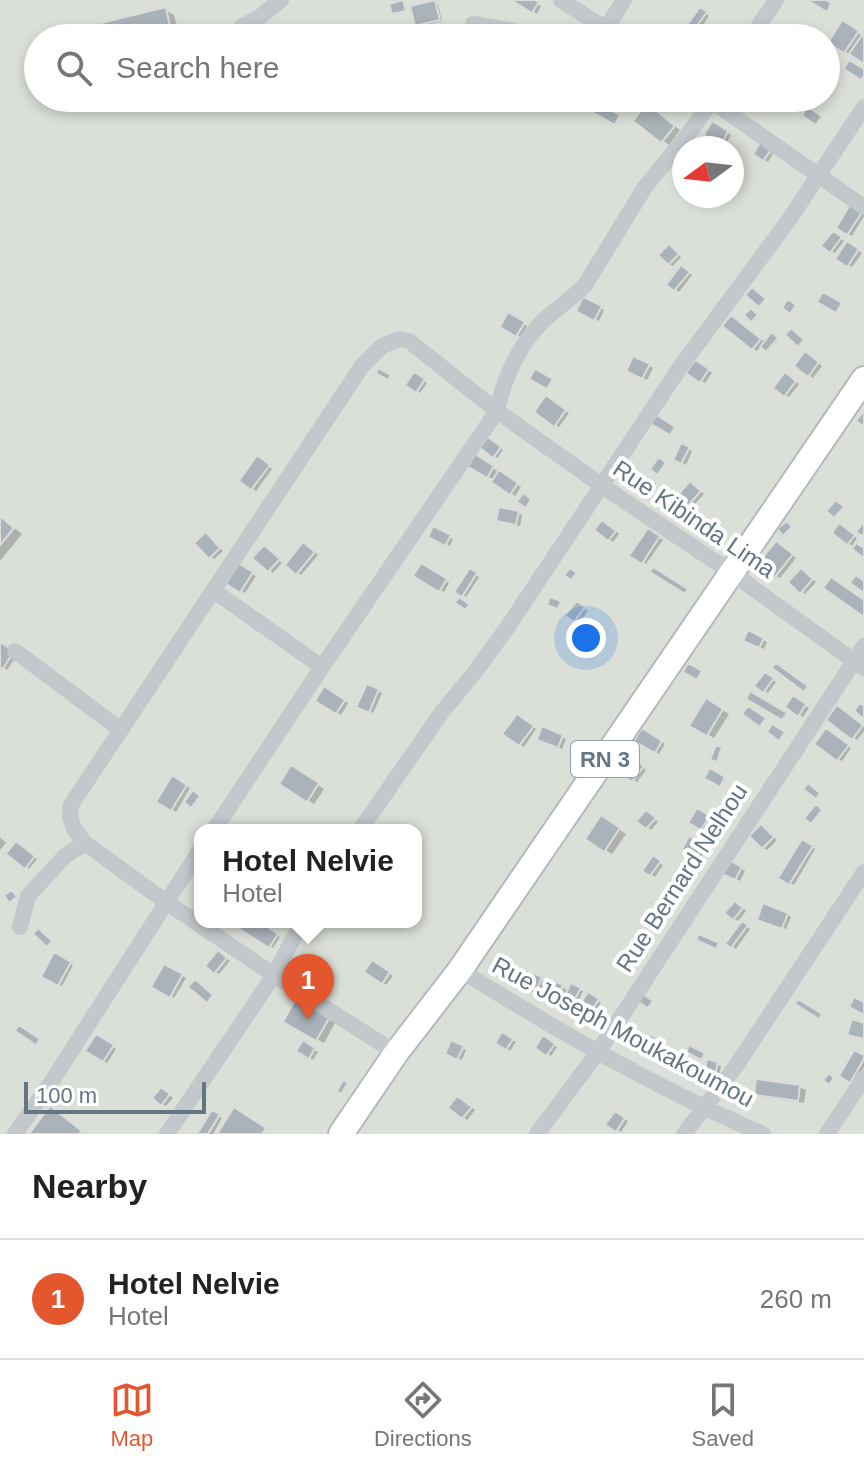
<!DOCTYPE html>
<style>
body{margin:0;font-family:Helvetica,sans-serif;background:#f2f2f2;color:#222}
.compass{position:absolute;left:672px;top:136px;width:72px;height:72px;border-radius:50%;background:#fff;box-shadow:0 4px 12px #0003;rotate:255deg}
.scale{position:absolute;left:24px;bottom:20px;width:182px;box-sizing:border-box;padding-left:8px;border:4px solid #657683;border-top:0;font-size:22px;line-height:28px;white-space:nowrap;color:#657683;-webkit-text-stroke:6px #fff;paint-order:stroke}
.you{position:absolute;left:586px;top:638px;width:28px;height:28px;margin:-20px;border:6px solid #fff;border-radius:50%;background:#1a73e8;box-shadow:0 0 0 12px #1a73e833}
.badge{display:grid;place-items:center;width:52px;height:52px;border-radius:50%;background:#e4572e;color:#fff;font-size:26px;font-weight:700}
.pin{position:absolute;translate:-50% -66px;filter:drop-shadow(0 2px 4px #0008)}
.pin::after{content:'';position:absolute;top:42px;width:28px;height:24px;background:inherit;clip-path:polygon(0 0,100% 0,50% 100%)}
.popup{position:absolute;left:194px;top:824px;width:228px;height:104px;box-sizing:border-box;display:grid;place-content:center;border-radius:16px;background:#fff;filter:drop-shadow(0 2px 6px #0005);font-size:26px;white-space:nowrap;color:#767676}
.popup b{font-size:30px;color:#222}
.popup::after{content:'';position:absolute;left:50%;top:100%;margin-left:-16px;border:16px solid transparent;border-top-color:#fff}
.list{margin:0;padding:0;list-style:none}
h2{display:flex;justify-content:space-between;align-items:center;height:104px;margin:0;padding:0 32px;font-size:34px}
h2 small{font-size:26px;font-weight:400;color:#767676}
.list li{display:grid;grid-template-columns:52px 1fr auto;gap:24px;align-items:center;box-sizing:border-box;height:120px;padding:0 32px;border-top:2px solid #e0e0e0}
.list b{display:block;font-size:30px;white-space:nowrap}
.list p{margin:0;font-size:26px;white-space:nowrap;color:#767676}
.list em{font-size:26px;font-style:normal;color:#767676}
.icon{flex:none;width:44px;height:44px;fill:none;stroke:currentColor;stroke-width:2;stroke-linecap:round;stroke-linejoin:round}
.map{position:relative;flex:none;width:864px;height:1134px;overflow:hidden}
.search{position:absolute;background:#fff;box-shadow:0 4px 12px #0003;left:24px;right:24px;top:24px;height:88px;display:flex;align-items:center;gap:20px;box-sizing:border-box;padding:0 28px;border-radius:44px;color:#767676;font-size:30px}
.sheet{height:224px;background:#fff}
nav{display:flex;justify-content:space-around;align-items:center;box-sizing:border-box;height:112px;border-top:2px solid #e0e0e0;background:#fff;font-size:22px;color:#767676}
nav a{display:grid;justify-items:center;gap:4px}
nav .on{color:#e4572e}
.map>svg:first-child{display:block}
</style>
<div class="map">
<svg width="864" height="1134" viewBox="0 0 864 1134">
<rect width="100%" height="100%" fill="#fafaf8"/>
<path fill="#dadfd7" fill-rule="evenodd" d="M0,0H864V1134H0ZM38,38H826V98H38ZM684,148H732V196H684ZM200,830H416V922H200Z"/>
<path fill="#0003" d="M514,0H532L541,6L537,14Z
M434,2L438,4L442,21L420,27L416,24Z
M165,10L174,15L180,38H102L99,25Z
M700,10L709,16L696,35L687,29Z
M843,23L861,35L860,37L864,39V61L850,52L849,54L831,42Z
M654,110L680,130L669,145L636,121Z
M713,124L731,135L725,145L707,134Z
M762,144L774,152L768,162L755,153Z
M852,206L864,214V216L852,236L839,228Z
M833,233L844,241L835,253L824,246Z
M848,244L862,253L852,267L838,258Z
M673,249L681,257L673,266L669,264Z
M685,270L692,275L679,292L668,284Z
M584,300L604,310L599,321L578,310Z
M509,315L527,326L521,337L503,327Z
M736,319L766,343L773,335L778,340L768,351L761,346L757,351L753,348Z
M810,356L822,366L813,378L809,375Z
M634,358L653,368L647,380L628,370Z
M695,362L712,373L705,383L688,373Z
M415,374L427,383L420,393L408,384Z
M789,377L799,384L789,397L785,395Z
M546,398L569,413L559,427L537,412Z
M488,440L503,450L497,458L494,456Z
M682,446L692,451L686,465L675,459Z
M476,457L521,487L515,496L494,482V480L470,465Z
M262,460L272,469L256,491L241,480Z
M639,475L656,483L651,495L634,486Z
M694,486L704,494L692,507L688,505Z
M518,513L522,515L520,526L502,522Z
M0,516L22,534L0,561Z
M607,525L619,534L613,542L597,530Z
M844,528L857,538L852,546L848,543Z
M434,529L453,539L450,546L430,536Z
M649,531L663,540L646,564L632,555Z
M210,537L223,551L214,559L210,557Z
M780,545L796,558L780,578L776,576Z
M308,547L318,555L301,575L298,573Z
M268,550L282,563L273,573L255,558Z
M238,565L256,576L245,593L228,583Z
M421,566L449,583L444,592L416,575Z
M471,571L479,577L466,597L457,591Z
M805,572L816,582L805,594L791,582Z
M577,603L588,611L579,623L568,616Z
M749,633L767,642L764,649L745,640Z
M0,644L17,655L7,670L0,665Z
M765,674L776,682L768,693L757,686Z
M368,686L382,693L373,713L359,706Z
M325,689L348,703L341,715L318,700Z
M793,698L809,708L803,717L787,707Z
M706,701L729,714L714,738L692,725Z
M842,710L864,727V731L857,740L829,720Z
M518,716L536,729L524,747L505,734Z
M643,731L665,744L659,754L637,740Z
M831,732L851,748L842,761L838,759Z
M562,737L566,739L562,749L543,741Z
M628,756L646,770L637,782L633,780Z
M291,768L324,789L314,804L281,783Z
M172,778L190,788L176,812L158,801Z
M698,811L712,820L706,831L691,822Z
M650,814L658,822L651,830L639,820Z
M601,818L626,834L612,854L587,838Z
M765,828L777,840L767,850L763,848Z
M0,837L6,843L0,850Z
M690,839L706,847L702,857L685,849Z
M803,842L815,849L794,885L781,878Z
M20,846L37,859L29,869L26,867Z
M653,858L663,865L655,877L645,870Z
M730,863L745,871L740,881L725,873Z
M739,906L746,911L738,921L734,919Z
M787,914L791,917L786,929L763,921Z
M244,922H257L280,937L273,948L241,928Z
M742,923L750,929L736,949L728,943Z
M54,955L73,965L62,986L43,976Z
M223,955L230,961L219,974L215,972Z
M373,963L393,976L386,985L367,971Z
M165,966L186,978L174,998L154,987Z
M524,972L545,981L539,994L518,985Z
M555,984L569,991L572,985L583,991L576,1006L562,999L557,1009L547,1004Z
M588,995L601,1003L589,1023L576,1015Z
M340,1014L324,1043L286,1022Z
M503,1035L516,1042L510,1051L498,1043Z
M97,1037L116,1049L107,1063L88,1050Z
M544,1038L557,1047L551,1056L537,1047Z
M654,1039L667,1049L659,1060L655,1058Z
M303,1043L318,1052L313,1060L299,1051Z
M452,1043L466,1050L462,1060L447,1053Z
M864,1058V1067L855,1083L842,1075Z
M709,1062L721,1066L718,1081L709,1079Z
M799,1087L806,1090L804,1103L762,1097L756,1094Z
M166,1092L173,1098L166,1106L162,1104Z
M462,1101L475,1110L467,1120L451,1108Z
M213,1112L222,1118L213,1134H200Z
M615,1114L628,1121L621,1132L608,1125Z"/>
<path fill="#aab3b9" stroke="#dcdcda" stroke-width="2" d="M403,0L406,11L392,14L389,4Z
M435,0L440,20L415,26L410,6Z
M511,0H535L539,2L532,13Z
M807,0H826L831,3L827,12Z
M166,7L172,37L100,38L97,24Z
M700,7L707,12L691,34L684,29Z
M842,20L859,31L844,53L828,43Z
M862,35L864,37V64L849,54Z
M849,60L864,69V76L861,80L844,69Z
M590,99L620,115L615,125L585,108Z
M647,103L675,126L661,143L633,121Z
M807,107L822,116L816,125L802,116Z
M712,121L728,131L721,145L704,135Z
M761,141L772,149L763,161L753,154Z
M851,203L863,211L847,235L836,228Z
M833,231L842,237L830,253L821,246Z
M847,241L859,249L847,267L835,259Z
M669,244L679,254L668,265L658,255Z
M681,265L690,272L674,291L666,285Z
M752,287L766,299L759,307L745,295Z
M823,292L842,303L836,313L817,302Z
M583,297L602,306L594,321L576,311Z
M788,299L796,305L790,314L782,308Z
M751,308L758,315L751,322L744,315Z
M508,312L525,322L516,337L500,327Z
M731,315L761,339L752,350L722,326Z
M791,328L804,340L798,347L785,335Z
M772,332L778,338L766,352L760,347Z
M805,351L819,362L808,377L794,366Z
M633,356L650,364L642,379L626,371Z
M695,360L709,369L700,383L686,373Z
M378,368L391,375L388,380L376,373Z
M535,369L553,379L547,389L529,379Z
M414,372L425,379L416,393L405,385Z
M785,372L796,381L784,397L773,388Z
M546,395L566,410L554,427L534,412Z
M864,411V427L856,421Z
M657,415L675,427L670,435L651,424Z
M488,437L501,447L493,458L480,448Z
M681,443L690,447L681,464L673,460Z
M475,454L494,466L487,478L467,466Z
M257,455L270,465L251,490L239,481Z
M659,457L666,463L657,475L650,469Z
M499,470L518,483L510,495L491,482Z
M638,473L653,479L646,494L631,487Z
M690,481L701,491L687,507L676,497Z
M523,493L531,499L526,508L517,502Z
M836,500L844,507L834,518L826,511Z
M499,507L519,511L516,525L496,521Z
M695,509L702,515L694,524L688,518Z
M0,516L14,528L0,545Z
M602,520L616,531L608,541L594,530Z
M787,521L792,527L783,536L777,529Z
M864,521V533L862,536L856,532Z
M839,523L855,535L847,545L832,533Z
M433,526L451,535L445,546L428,537Z
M648,528L660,536L642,564L629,556Z
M206,532L220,548L209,559L194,543Z
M776,541L793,554L775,577L758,563Z
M303,542L315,552L296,575L285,565Z
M856,543L864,548V558L852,549Z
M264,545L280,559L268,572L252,558Z
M238,563L253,572L240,593L225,583Z
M421,563L447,579L439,592L413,576Z
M653,567L688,589L685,594L650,572Z
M470,568L477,573L462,597L454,592Z
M570,568L577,573L571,580L564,575Z
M801,568L813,579L800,594L788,582Z
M856,575L864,581V593L850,583Z
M831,577L864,600V617L823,588Z
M459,597L469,604L466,610L455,603Z
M550,597L561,601L558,609L547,605Z
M577,601L585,607L574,622L565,616Z
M748,630L764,638L759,648L743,641Z
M0,642L14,651L3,669L0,668Z
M688,663L702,671L697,680L683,672Z
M776,663L808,686L804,692L772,668Z
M765,672L774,678L763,693L754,686Z
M367,684L379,689L369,713L356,707Z
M324,686L345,700L336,714L315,701Z
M750,691L787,713L782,720L746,699Z
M793,695L806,704L798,717L785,707Z
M706,698L723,709L707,736L689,726Z
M860,703L864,706V719L854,711Z
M837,705L863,725L852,740L826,720Z
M748,706L766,718L760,727L742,714Z
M517,714L534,726L519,746L502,734Z
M772,724L785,732L779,741L767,732Z
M542,726L563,735L558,748L537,740Z
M642,728L662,741L655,753L634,741Z
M826,728L849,745L837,761L814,744Z
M716,745L722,747L717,762L710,760Z
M624,751L644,766L632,782L612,767Z
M291,765L319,783L307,802L279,784Z
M710,768L725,777L720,787L704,778Z
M172,775L187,785L171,811L156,802Z
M808,783L820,793L816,799L803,789Z
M193,790L200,796L191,808L184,802Z
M816,804L822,810L811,824L804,818Z
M697,808L710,816L701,830L688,823Z
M646,810L656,818L646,829L636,821Z
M601,815L620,828L604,852L585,839Z
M761,824L774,837L762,849L749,836Z
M689,836L704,843L697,856L682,849Z
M802,839L813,846L789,885L778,878Z
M16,841L35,856L25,869L6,854Z
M653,855L661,861L650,876L642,871Z
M729,860L742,867L735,880L722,874Z
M12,890L17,897L9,903L4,895Z
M735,901L743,908L733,920L724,913Z
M763,903L788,913L782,929L757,920Z
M742,921L748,925L731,948L725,944Z
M242,922H260L278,934L269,948L238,928Z
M38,928L52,941L47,947L33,934Z
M699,934L719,943L716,949L696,940Z
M218,950L227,958L214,974L205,966Z
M54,952L71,962L58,986L41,977Z
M372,960L390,972L382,984L364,972Z
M164,964L183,974L170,998L151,987Z
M523,969L542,977L535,994L516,986Z
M195,979L213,995L207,1003L188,987Z
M554,981L563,985L553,1008L544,1005Z
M571,983L581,988L571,1006L562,1001Z
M301,989L335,1008L316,1041L283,1022Z
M638,991L653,1001L648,1008L633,999Z
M588,992L599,999L584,1022L573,1015Z
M854,997L864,1002V1015L849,1007Z
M798,999L822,1014L819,1019L795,1004Z
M852,1019L864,1023V1039L847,1035Z
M19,1025L40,1039L36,1045L15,1031Z
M502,1032L513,1039L506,1050L495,1043Z
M96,1034L114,1045L103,1062L85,1051Z
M650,1034L665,1045L654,1060L639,1048Z
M543,1035L555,1044L546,1056L535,1048Z
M303,1040L315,1048L309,1059L296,1051Z
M451,1040L464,1046L457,1060L445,1054Z
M689,1045L705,1053L701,1060L686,1052Z
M854,1050L864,1055V1059L850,1083L839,1076Z
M707,1059L718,1062L714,1080L703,1078Z
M829,1073L834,1078L829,1085L823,1080Z
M756,1079L800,1085L798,1101L754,1095Z
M343,1080L348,1083L341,1094L337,1091Z
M161,1087L170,1094L161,1106L152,1098Z
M457,1096L472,1107L462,1119L448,1108Z
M50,1106L82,1131L79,1134H29Z
M234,1107L266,1128L262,1134H217Z
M212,1110L220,1114L208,1134H197Z
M615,1111L625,1118L616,1132L605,1125Z"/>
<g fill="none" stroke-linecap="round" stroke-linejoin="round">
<defs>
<path id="highway" d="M341,1134L396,1053L460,970L864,379"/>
</defs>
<use href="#highway" stroke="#b4b9bd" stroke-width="28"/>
<path stroke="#c3c8cc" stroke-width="16" d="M561,0L620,38
M473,24L515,31L536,38
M241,27L261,16L281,0
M600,38L624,0
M751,38L776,0
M707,98L864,207
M214,591L322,667
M15,651L121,730
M214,830L322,667L497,411C504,378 517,348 542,322C555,309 572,299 585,285L645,187L686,137L714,98
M360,830L442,712L475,672L507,628L681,366L788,221L864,107
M20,927L28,896L65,856L85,843
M460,970C558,1031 658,1089 763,1134
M396,1053L274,975L166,902L85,843L74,829L70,817L71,805L362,366L382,346L399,339L409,341L497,411L601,485L732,573L864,668
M15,1134L50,1084L200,850
M167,1134L274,975L302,922
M537,1134L598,1052L864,646
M684,1134L736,1066L864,872
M827,1134L864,1078"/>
<use href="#highway" stroke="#fff" stroke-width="24"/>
</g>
<g text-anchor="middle" stroke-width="8" stroke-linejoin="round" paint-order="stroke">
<rect fill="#fff" stroke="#939fa8" stroke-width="2" x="571" y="741" width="68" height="36" rx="6"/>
<g font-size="22" font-weight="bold" fill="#657683">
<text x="605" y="767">RN 3</text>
</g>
<g font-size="24" fill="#657683" stroke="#fff">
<text transform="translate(694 519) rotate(34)" y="8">Rue Kibinda Lima</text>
<text transform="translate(682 878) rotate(-57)" y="8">Rue Bernard Nelhou</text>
<text transform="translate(623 1032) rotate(28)" y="8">Rue Joseph Moukakoumou</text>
</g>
</g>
</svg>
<svg class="compass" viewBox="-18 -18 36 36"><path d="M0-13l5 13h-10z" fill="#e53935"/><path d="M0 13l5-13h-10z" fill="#767676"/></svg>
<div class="scale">100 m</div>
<div class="you"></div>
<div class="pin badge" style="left:308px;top:1020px">1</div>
<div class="popup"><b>Hotel Nelvie</b>Hotel</div>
<div class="search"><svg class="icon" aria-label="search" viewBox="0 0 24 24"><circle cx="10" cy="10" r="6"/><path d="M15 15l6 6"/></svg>Search here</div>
</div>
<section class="sheet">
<h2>Nearby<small></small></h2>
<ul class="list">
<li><span class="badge">1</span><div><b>Hotel Nelvie</b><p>Hotel</p></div><em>260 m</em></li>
</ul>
</section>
<nav>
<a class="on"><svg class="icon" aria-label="map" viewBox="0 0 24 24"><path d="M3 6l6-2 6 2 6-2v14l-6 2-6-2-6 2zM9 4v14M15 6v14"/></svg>Map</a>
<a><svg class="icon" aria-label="directions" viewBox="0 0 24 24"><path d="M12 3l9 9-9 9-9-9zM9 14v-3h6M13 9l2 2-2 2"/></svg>Directions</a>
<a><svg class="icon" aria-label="saved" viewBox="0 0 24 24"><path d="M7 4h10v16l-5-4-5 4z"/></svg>Saved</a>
</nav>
